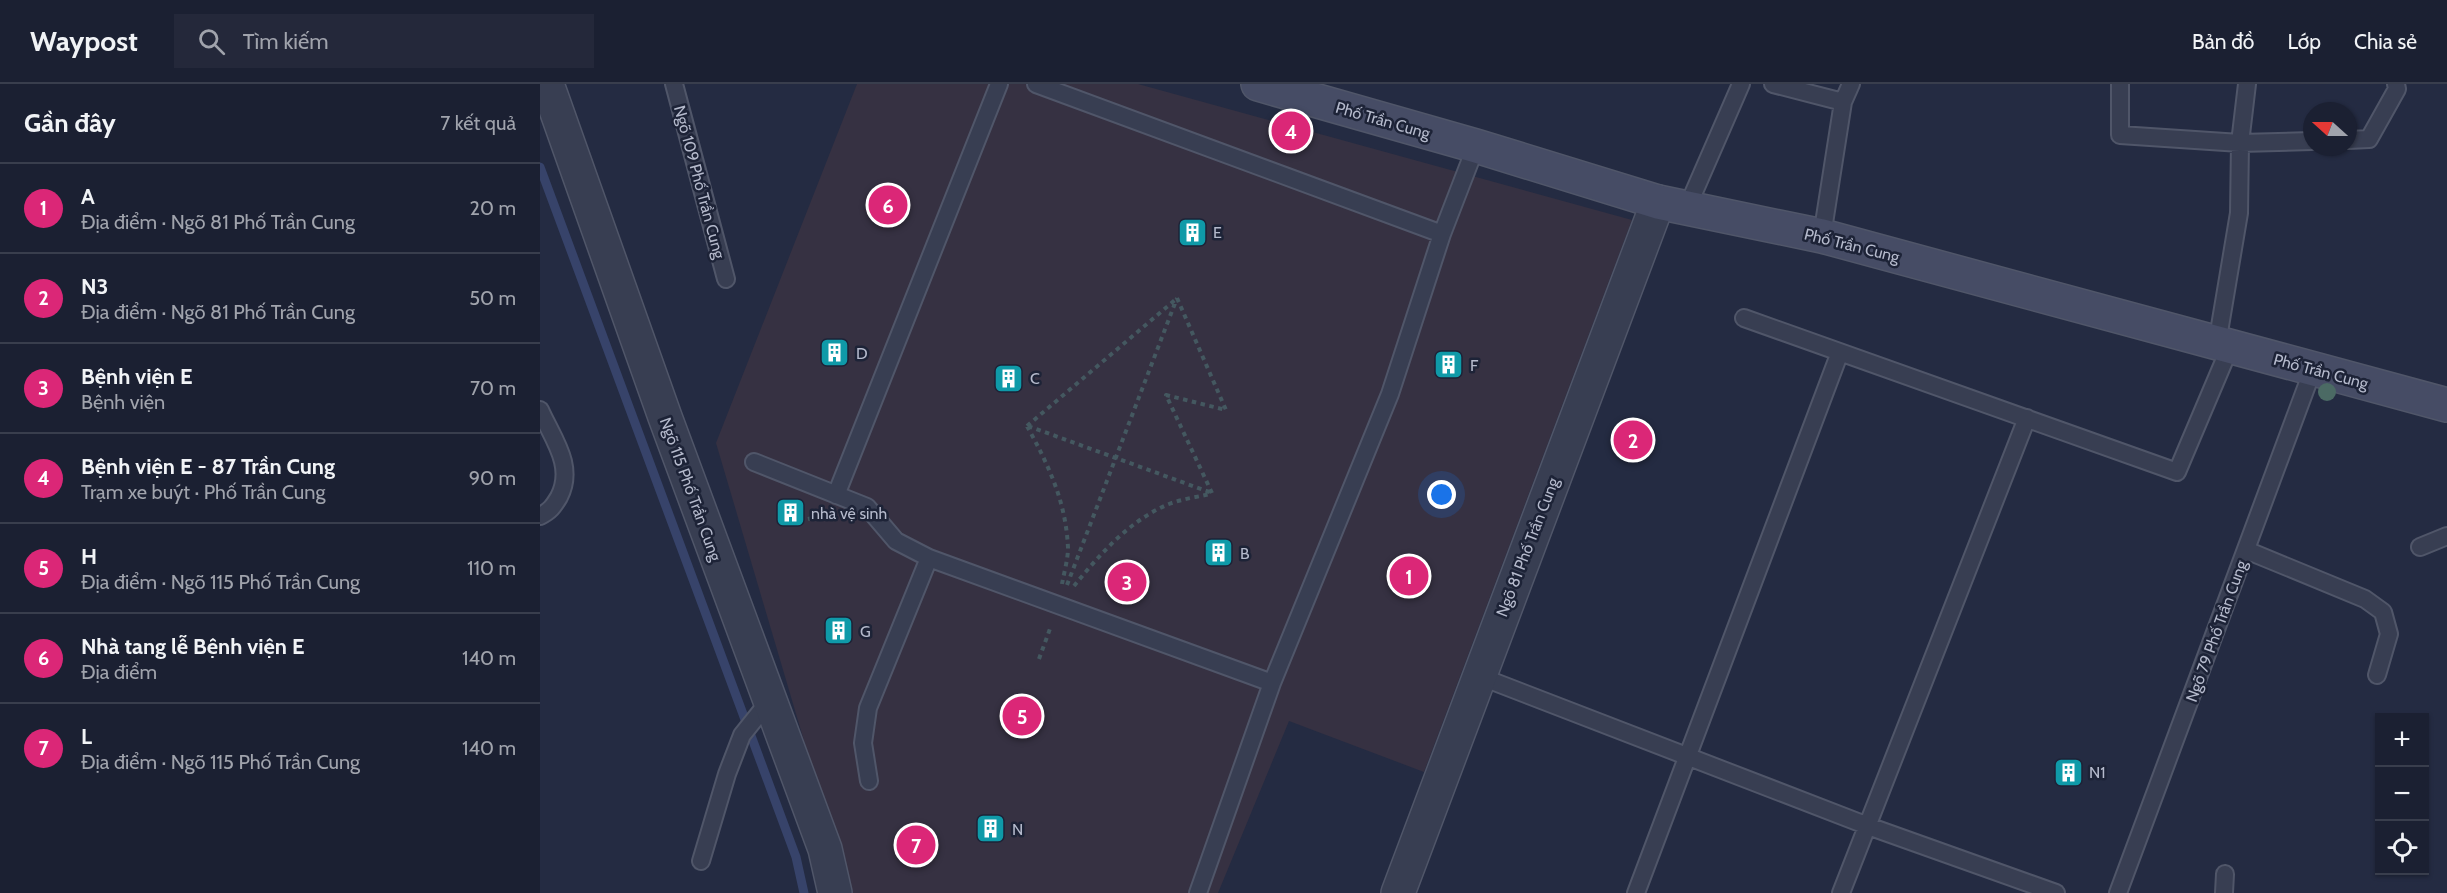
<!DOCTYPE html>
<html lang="vi">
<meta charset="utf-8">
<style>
body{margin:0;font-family:Cabin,sans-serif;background:#24283a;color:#f1f3f6}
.controls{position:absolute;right:18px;bottom:18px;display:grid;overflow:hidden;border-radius:0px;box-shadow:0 2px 4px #0004}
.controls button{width:54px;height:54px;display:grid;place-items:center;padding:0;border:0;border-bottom:2px solid #393e4d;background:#1b2032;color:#f1f3f6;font:30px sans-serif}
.compass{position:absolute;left:1763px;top:18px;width:54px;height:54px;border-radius:50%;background:#1b2032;box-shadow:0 2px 4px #0004;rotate:291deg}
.you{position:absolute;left:902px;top:411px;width:21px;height:21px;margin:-15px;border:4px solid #fff;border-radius:50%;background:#1a73e8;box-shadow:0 0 0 9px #1a73e833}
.badge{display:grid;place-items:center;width:39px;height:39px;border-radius:50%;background:#db2777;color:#fff;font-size:20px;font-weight:700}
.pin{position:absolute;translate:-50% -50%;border:3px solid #fff;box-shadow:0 2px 6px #0006}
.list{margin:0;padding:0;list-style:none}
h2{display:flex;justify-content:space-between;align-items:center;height:78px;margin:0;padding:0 24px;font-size:26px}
h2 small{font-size:20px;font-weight:400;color:#a0a3ac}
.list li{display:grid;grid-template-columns:39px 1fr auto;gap:18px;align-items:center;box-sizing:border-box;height:90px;padding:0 24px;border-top:2px solid #393e4d}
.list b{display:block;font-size:22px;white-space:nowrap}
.list p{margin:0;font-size:20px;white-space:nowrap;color:#a0a3ac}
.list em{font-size:20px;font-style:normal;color:#a0a3ac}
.icon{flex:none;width:33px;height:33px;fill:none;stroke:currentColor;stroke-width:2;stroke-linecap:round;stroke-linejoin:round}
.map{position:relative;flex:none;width:1907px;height:809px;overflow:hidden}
header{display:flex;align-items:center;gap:36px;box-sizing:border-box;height:84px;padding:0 30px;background:#1b2032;border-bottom:2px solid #393e4d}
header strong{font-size:28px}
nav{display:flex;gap:33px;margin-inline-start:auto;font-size:21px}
.search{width:420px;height:54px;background:#24283a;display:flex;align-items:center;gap:15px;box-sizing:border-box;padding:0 21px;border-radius:0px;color:#a0a3ac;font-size:22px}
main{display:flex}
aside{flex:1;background:#1b2032}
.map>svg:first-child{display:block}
</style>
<header>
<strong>Waypost</strong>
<div class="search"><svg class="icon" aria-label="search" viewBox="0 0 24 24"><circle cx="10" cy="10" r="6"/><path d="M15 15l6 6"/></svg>Tìm kiếm</div>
<nav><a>Bản đồ</a><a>Lớp</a><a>Chia sẻ</a></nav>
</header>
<main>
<aside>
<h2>Gần đây<small>7 kết quả</small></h2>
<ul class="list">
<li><span class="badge">1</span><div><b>A</b><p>Địa điểm · Ngõ 81 Phố Trần Cung</p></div><em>20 m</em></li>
<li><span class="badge">2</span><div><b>N3</b><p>Địa điểm · Ngõ 81 Phố Trần Cung</p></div><em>50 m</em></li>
<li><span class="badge">3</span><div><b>Bệnh viện E</b><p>Bệnh viện</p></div><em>70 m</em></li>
<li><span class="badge">4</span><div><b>Bệnh viện E - 87 Trần Cung</b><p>Trạm xe buýt · Phố Trần Cung</p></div><em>90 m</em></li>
<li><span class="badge">5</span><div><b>H</b><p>Địa điểm · Ngõ 115 Phố Trần Cung</p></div><em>110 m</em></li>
<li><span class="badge">6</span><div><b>Nhà tang lễ Bệnh viện E</b><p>Địa điểm</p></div><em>140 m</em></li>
<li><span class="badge">7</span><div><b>L</b><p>Địa điểm · Ngõ 115 Phố Trần Cung</p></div><em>140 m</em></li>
</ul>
</aside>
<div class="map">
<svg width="1907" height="809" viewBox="0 0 1907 809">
<rect width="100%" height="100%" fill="#242b42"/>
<path fill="#363142" d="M317,0H598L1092,136L884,688L749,637L678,809H309L176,359Z"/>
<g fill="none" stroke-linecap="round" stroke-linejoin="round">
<path stroke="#37436a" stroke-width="9" d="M0,83L256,773L264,809"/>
<defs>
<path id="lane" d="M134,0L186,195
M496,0L902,150
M1233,0L1303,18
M1580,0V51L1700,59L1772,57
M1808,56L1829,55L1857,5L1856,0
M1147,124L1201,0
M1282,152L1303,18L1311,0
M1204,234L1637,388L1690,263
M1677,260L1699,129L1700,59L1707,0
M0,326C13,355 35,382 19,413C13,423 10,427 0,432
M214,378L327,423L356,457L389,474L732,599
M296,411L459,0
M1880,463L1907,452
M1706,466L1825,515L1843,528L1849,550L1837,591
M939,592L1328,742L1516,809
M329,697L323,659L328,624L389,474
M161,777L187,690L202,651L230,616
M658,809L732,599L850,310L902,150L936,62
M1096,809L1300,268
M1301,809L1487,334
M1578,809L1773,285
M1684,809L1685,790"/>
<path id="street" d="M7,0L125,333L285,765L295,809
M858,809L1118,118"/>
<path id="secondary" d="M718,0L936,62L1118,118L1282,152L1907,321"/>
</defs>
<use href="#lane" stroke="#505669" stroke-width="20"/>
<use href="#street" stroke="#505669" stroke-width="36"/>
<use href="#secondary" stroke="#505669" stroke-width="36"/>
<path stroke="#445860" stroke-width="4" stroke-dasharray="4.5 4.5" stroke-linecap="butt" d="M637,214L686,326L626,311L672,409
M487,342L635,216
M487,342C509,382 526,418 528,464C528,475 524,489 522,500
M488,342L672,409
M268,435L285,431
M527,501L637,214
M534,502C560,470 590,436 629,420C642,415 657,413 670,410
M499,575L511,542"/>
<use href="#lane" stroke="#383e52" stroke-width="16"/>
<use href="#street" stroke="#383e52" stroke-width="33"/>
<use href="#secondary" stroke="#464c65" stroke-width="33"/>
</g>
<circle fill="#4b6a64" cx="1787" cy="308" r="9"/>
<defs>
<symbol id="building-square" viewBox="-11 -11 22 22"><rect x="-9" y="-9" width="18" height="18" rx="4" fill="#0f9aa8" stroke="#1d2337"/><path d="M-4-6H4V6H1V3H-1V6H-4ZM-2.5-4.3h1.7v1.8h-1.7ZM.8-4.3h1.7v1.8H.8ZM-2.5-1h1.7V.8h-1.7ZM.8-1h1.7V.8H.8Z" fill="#fff"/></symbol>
</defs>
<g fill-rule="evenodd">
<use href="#building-square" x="636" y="132" width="33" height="33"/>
<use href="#building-square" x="278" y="252" width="33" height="33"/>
<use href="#building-square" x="892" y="264" width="33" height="33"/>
<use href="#building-square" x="452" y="278" width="33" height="33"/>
<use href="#building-square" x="234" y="412" width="33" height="33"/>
<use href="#building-square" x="662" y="452" width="33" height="33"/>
<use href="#building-square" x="282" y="530" width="33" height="33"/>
<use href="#building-square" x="1512" y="672" width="33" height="33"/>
<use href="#building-square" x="434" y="728" width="33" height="33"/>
</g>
<g text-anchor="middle" stroke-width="5" stroke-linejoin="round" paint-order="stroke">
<g font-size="16" fill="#b5bacc" stroke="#1d2337">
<text transform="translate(843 36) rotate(16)" y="6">Phố Trần Cung</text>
<text transform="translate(160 98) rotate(75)" y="6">Ngõ 109 Phố Trần Cung</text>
<text transform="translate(1312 161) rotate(14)" y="6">Phố Trần Cung</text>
<text transform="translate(1781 287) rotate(15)" y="6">Phố Trần Cung</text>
<text transform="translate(151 405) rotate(70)" y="6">Ngõ 115 Phố Trần Cung</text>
<text transform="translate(987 463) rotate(-69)" y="6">Ngõ 81 Phố Trần Cung</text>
<text transform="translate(1676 547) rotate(-70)" y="6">Ngõ 79 Phố Trần Cung</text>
</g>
<g font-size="16" fill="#b5bacc" stroke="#1d2337" text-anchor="start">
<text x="673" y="154">E</text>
<text x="316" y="275">D</text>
<text x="930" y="287">F</text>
<text x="490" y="300">C</text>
<text x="271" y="435">nhà vệ sinh</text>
<text x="700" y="475">B</text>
<text x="320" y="553">G</text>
<text x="1549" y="694">N1</text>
<text x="472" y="751">N</text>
</g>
</g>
</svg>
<div class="controls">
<button>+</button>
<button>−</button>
<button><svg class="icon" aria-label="locate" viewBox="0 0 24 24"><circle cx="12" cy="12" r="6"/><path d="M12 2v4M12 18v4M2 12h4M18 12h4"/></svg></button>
</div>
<svg class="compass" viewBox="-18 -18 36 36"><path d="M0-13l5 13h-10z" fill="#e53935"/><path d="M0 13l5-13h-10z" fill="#a0a3ac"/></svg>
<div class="you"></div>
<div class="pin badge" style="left:869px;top:492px">1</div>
<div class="pin badge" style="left:1093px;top:356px">2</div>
<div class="pin badge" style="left:587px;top:498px">3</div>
<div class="pin badge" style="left:751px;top:47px">4</div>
<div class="pin badge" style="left:482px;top:632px">5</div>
<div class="pin badge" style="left:348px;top:121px">6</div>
<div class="pin badge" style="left:376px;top:761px">7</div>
</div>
</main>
